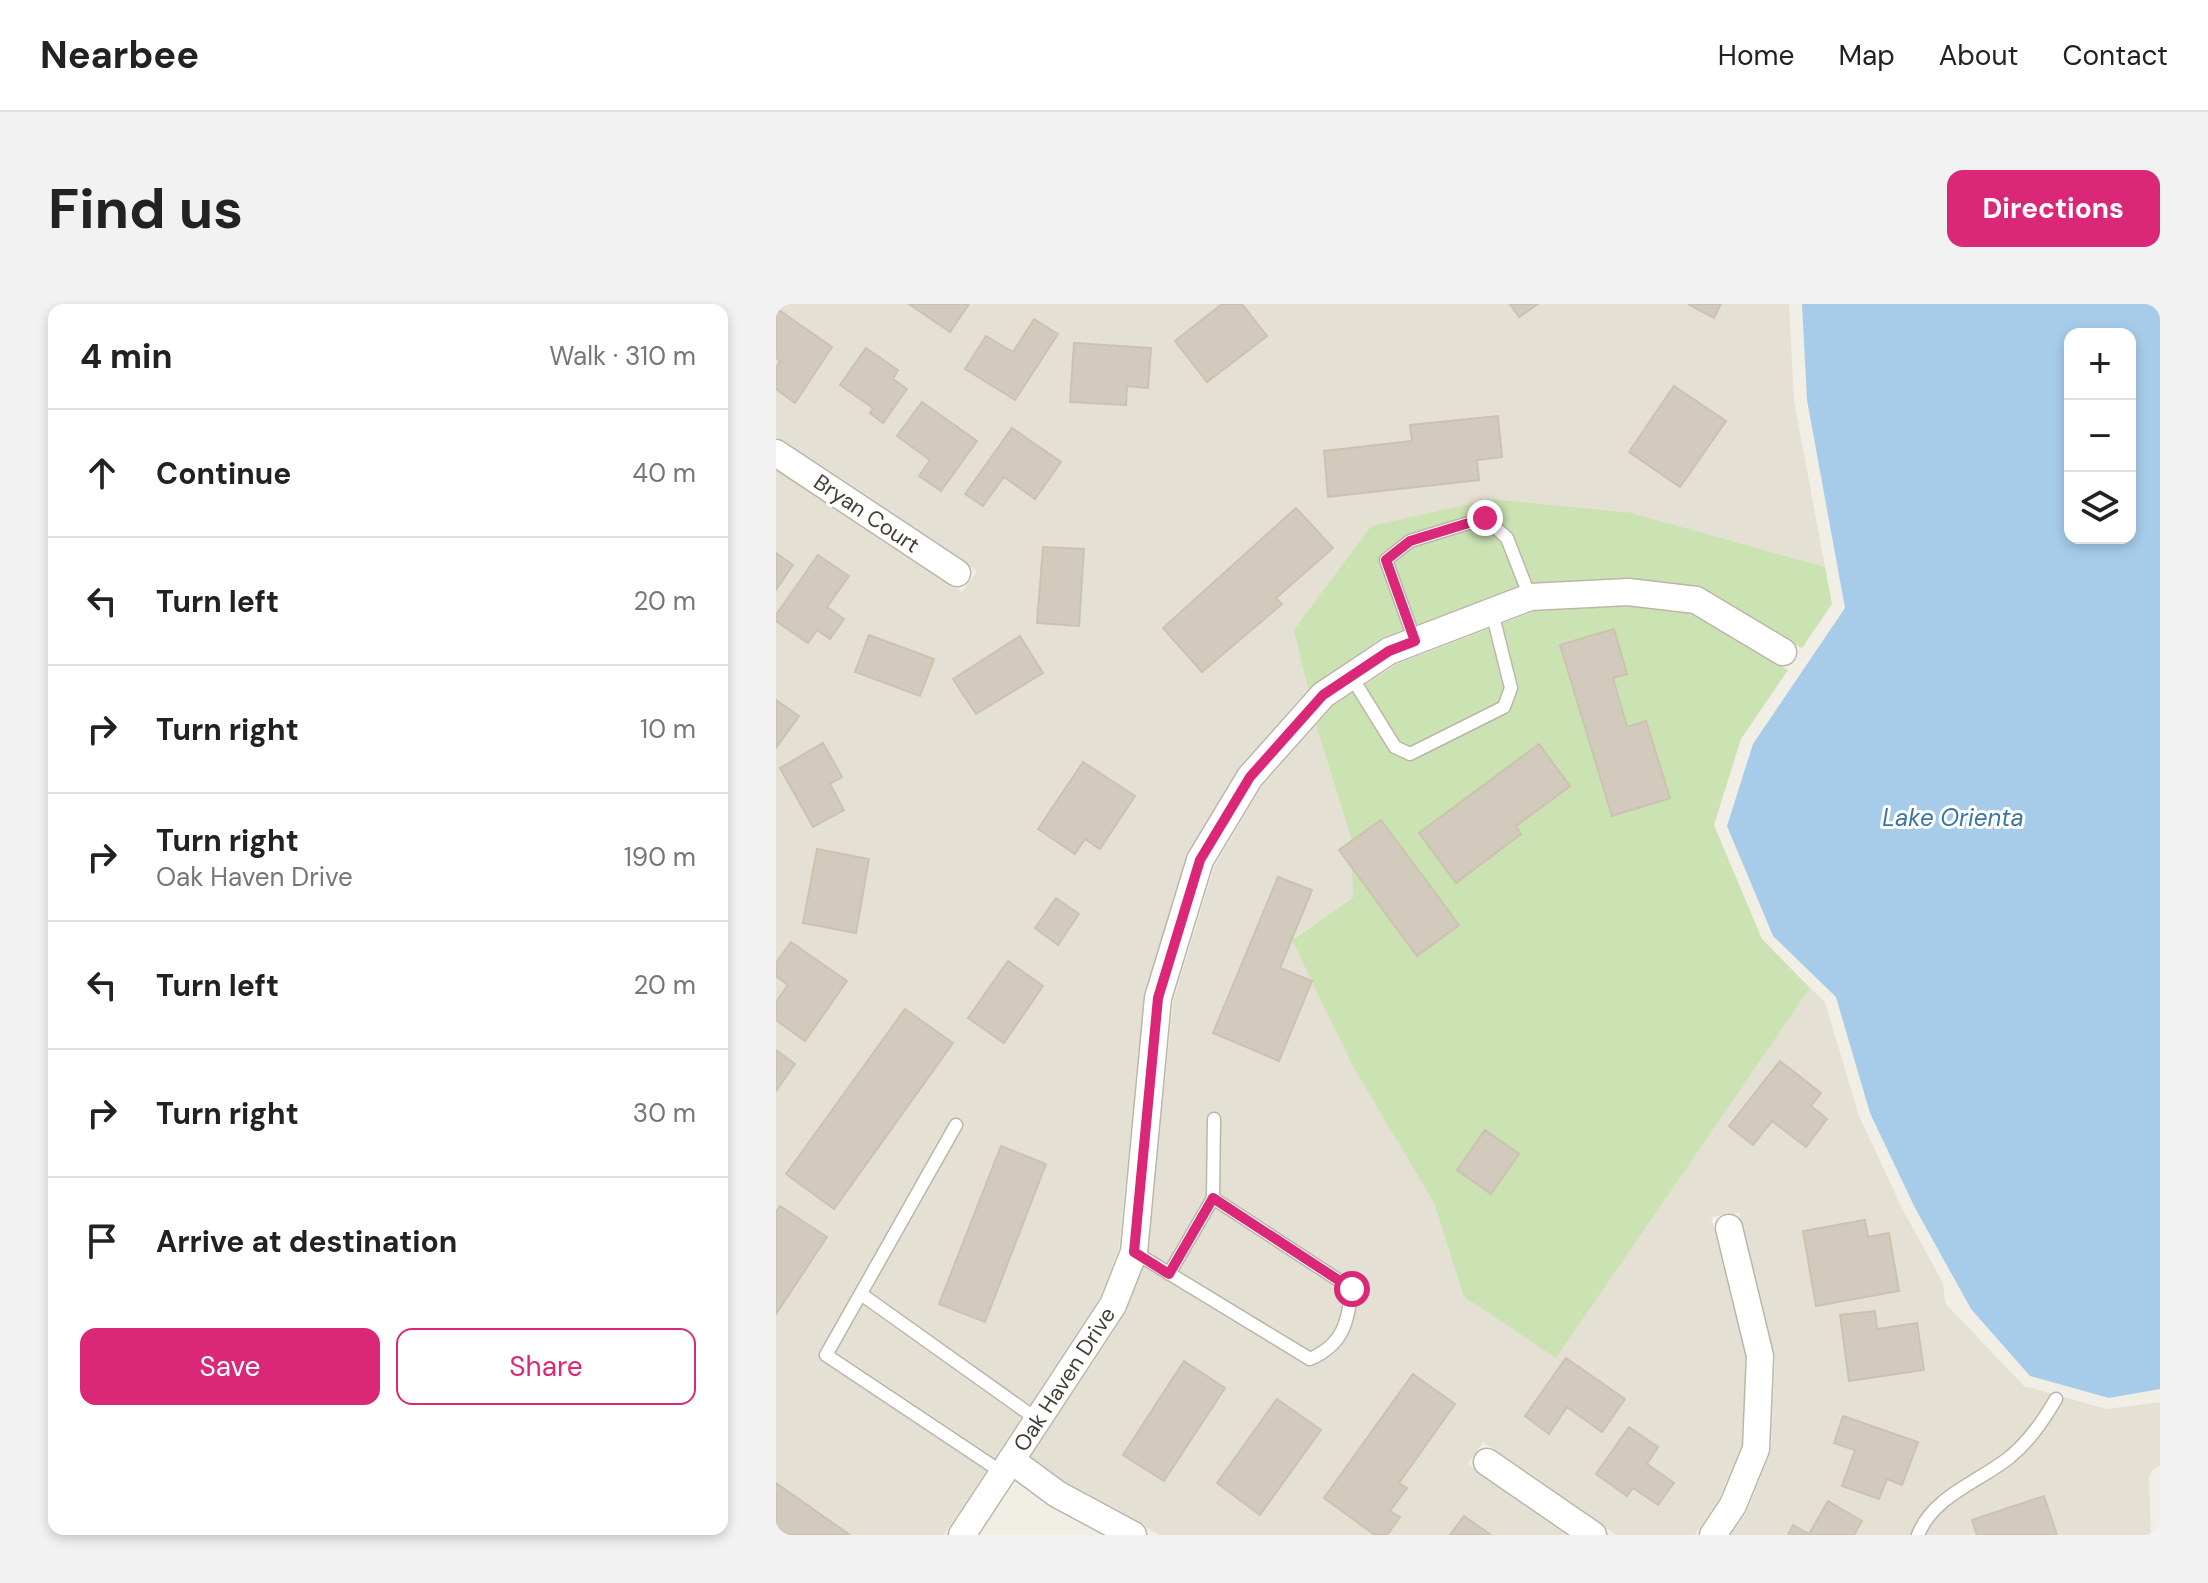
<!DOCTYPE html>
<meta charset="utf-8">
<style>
body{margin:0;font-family:"DM Sans",sans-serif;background:#f2f2f2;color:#222}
.controls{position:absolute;right:24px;top:24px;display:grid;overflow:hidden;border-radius:16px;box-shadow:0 4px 12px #0003}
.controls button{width:72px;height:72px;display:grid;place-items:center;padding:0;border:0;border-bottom:2px solid #e0e0e0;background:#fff;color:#222;font:40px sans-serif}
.stop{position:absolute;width:24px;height:24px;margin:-18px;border:6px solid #db2777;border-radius:50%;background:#fff}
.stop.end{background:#db2777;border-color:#fff;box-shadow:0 2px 8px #0008}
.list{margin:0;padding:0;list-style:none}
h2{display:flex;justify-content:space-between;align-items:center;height:104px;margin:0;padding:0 32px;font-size:34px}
h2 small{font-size:26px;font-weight:400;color:#767676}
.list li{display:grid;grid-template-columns:52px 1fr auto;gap:24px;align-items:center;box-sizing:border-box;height:128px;padding:0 32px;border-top:2px solid #e0e0e0}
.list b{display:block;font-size:30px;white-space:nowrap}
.list p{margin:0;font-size:26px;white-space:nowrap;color:#767676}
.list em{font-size:26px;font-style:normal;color:#767676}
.actions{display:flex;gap:16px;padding:24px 32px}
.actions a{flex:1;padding:18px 0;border:2px solid #db2777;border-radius:16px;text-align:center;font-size:28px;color:#db2777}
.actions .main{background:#db2777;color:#fff}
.icon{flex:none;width:44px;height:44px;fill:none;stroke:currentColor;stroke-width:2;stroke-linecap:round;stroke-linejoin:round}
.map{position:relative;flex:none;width:1384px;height:1231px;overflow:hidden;border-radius:16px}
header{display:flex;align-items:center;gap:48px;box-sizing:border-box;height:112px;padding:0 40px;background:#fff;border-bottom:2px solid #e0e0e0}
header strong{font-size:38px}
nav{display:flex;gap:44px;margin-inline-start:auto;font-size:28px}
.intro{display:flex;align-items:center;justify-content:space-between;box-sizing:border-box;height:192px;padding:0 48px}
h1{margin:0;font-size:56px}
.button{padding:20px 36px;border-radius:16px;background:#db2777;color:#fff;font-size:28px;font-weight:700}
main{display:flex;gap:48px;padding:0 48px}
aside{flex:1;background:#fff;border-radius:16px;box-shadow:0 4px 12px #0003}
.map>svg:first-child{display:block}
</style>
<header>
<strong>Nearbee</strong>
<nav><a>Home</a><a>Map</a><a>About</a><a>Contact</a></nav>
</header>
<div class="intro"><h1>Find us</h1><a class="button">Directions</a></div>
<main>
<aside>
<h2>4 min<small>Walk · 310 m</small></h2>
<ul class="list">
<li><svg class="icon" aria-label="ahead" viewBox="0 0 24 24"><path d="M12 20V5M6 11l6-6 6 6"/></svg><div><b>Continue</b></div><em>40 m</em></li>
<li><svg class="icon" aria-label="left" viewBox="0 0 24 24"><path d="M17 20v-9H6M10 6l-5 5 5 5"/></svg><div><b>Turn left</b></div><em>20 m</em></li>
<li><svg class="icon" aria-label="right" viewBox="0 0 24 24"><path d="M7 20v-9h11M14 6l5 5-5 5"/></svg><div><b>Turn right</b></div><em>10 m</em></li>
<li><svg class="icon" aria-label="right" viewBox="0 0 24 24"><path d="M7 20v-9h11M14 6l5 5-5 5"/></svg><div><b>Turn right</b><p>Oak Haven Drive</p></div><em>190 m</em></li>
<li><svg class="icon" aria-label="left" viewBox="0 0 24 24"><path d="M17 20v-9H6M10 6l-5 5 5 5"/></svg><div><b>Turn left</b></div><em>20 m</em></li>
<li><svg class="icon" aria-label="right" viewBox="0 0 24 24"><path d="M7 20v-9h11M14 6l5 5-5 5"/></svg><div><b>Turn right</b></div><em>30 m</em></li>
<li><svg class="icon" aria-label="arrive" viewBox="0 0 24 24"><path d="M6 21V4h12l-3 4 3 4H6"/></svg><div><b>Arrive at destination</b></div></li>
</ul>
<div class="actions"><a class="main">Save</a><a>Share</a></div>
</aside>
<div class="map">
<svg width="1384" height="1231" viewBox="0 0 1384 1231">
<rect width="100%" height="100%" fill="#f1eee6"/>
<path fill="#e5e0d4" d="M0,0H1013L1018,96L1049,263L856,209L595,222L519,326L532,385L463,464L411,551L369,689L343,944L324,994L168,1231H0V165L186,288L201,267L0,133Z
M540,421L575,534L578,594L516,635L577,763L658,899L688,993L780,1053L1034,684L1049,698L1083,812L1127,906L1167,979L1169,999L1248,1082L1331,1105L1384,1098V1162L1375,1167L1373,1174L1375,1231H955L970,1209L995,1147L999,1055L963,909L935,913L970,1052L966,1141L944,1193L919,1231H840L707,1138L692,1160L794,1231H384L288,1178L254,1154L349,1010L371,954L397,698L438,563L486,482Z"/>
<path fill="#cbe2b2" d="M716,195L856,209L1049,263L1056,300L1026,344L920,282L850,274L752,280L606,334L532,385L518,326L595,222Z
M854,302L917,309L1012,366L965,435L938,521L986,635L1034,684L780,1054L688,993L658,899L577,763L516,636L577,594L575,534L540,421L558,401L621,360L759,307Z"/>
<path fill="#a7cce9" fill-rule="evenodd" d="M1026,0H1384V1085L1333,1094L1254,1072L1195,1005L1138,902L1094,809L1060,693L997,632L951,522L977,440L1069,304L1031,96ZM1294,30H1354V234H1294Z"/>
<path fill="#d2cabc" stroke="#ccc2b0" stroke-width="2" d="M133,0H193L174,28Z
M446,0H466L491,32L431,78L399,37Z
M734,0H762L743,13Z
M912,0H945L938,14Z
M0,4L56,43L19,99L0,85V64L4,57L0,54Z
M258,15L282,30L239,96L189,65L210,32L237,48Z
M298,39L375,44L372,84L351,82L350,101L294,98Z
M90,44L122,66L117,75L131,85L107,119L94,109L97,104L64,81Z
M898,82L950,117L904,183L853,148Z
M146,98L201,137L165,187L143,172L154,156L121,132Z
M722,112L726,153L701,156L703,176L552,193L548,147L636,137L634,121Z
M236,124L285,158L259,195L228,173L207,202L189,190Z
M520,204L557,244L500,294L506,300L426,368L387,324Z
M267,243L308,245L303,322L261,319Z
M0,249L17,261L0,286Z
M42,251L73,272L51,303L68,315L54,335L41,326L32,339L0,317V311Z
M838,325L851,370L837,374L851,423L870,417L894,494L836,512L784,341Z
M93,331L158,355L144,392L79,368Z
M244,332L267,369L200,410L177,375Z
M0,396L23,412L0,444Z
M47,439L66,473L54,480L68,506L37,523L4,464Z
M763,440L794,482L740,522L745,530L680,579L643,529Z
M307,458L359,492L324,545L309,535L299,550L262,525Z
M605,516L683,621L641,652L563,546Z
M41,545L93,555L80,629L27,619Z
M502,573L536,586L504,664L536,677L503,757L437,729Z
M280,594L303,610L282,641L259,624Z
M15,638L71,677L29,737L0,716V698L12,681L0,672V659Z
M232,657L267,682L228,739L192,714Z
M129,705L177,739L58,905L10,870Z
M0,746L19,760L0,787Z
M1004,757L1045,789L1035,802L1051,815L1030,843L996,817L977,841L953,822Z
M709,826L743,850L715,890L681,866Z
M225,842L270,860L209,1018L163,1000Z
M4,902L51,933L0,1010V908Z
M1089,916L1092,933L1113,929L1123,987L1040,1002L1027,927Z
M1099,1007L1101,1025L1141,1019L1148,1066L1073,1077L1064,1011Z
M790,1054L849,1095L826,1128L791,1103L773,1130L749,1112Z
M408,1057L449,1084L388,1177L347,1151Z
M637,1070L679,1100L623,1179L631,1184L614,1207L624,1213L611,1231H599L548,1194Z
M501,1095L545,1126L484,1211L441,1179Z
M1067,1112L1142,1138L1126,1181L1111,1175L1103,1195L1066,1182L1079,1146L1058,1139Z
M853,1123L882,1143L871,1160L898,1179L882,1201L857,1184L851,1192L820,1170Z
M0,1179L74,1231H0Z
M1268,1192L1281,1231H1201L1196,1216Z
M1052,1197L1086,1217L1078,1231H1012L1017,1221L1033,1230Z
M688,1212L715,1231H674Z"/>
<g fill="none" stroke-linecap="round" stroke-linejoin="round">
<defs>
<path id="service" d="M639,337L610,256L634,237L709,214L731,234L754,293
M575,372L619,443L634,450L728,403L735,384L716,308
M180,821L50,1051L227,1169
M358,948L534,1055C568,1040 571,1019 576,985L437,894L438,815
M393,970L437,894
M85,990L262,1116
M1142,1231C1157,1192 1203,1178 1234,1153C1254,1136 1267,1117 1280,1095"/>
<path id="minor" d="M0,149L181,269
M235,1156L281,1190L357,1231
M711,1158L817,1231
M186,1231L337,1001L358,948L382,694L424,556L474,473L547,391L613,347L754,293L852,288L920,296L1007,348
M937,1231L957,1201L980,1145L984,1052L953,924"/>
</defs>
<use href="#service" stroke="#bcb6a9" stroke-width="15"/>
<use href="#minor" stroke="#bcb6a9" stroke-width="29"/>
<use href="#service" stroke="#fff" stroke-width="12"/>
<use href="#minor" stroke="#fff" stroke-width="26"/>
</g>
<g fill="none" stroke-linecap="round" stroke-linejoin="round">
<path stroke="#db2777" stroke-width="10" d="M576,985L437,894L393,970L358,948L382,694L424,556L474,473L547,391L613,347L639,337L610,256L634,237L709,214"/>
</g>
<g text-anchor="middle" stroke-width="6" stroke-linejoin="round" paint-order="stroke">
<g font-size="22" fill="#433e36" stroke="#fff">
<text transform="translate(91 209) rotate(34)" y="8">Bryan Court</text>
<text transform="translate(288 1075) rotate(-57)" y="8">Oak Haven Drive</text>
</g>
<g font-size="24" font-style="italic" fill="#3974a6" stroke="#fff">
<text x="1177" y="522">Lake Orienta</text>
</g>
</g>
</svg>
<div class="controls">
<button>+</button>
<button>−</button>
<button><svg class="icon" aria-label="layers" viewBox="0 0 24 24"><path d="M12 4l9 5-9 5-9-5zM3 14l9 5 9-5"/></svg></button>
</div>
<div class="stop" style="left:576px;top:985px"></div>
<div class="stop end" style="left:709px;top:214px"></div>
</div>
</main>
